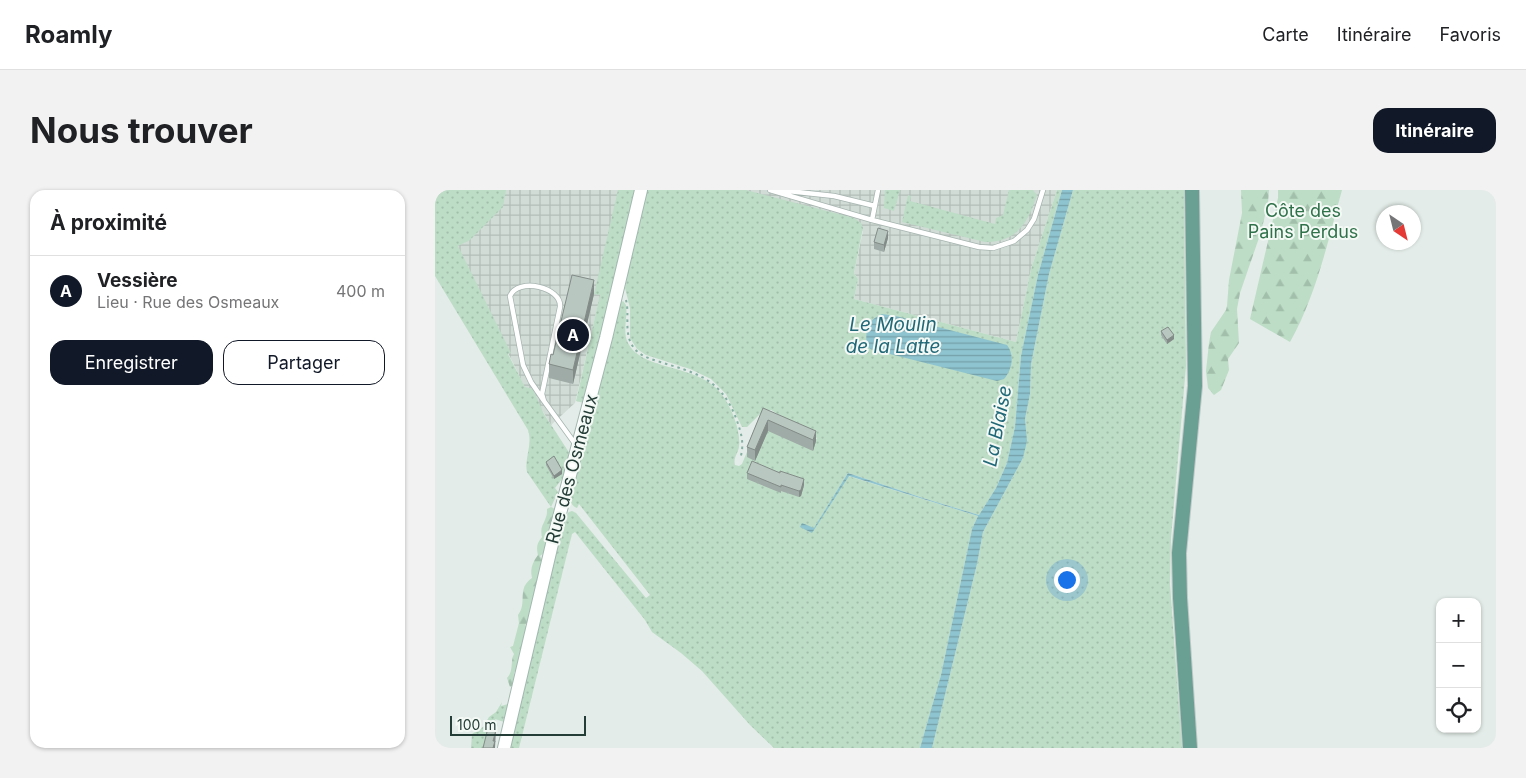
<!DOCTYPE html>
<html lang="fr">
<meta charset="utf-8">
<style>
body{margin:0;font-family:Inter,sans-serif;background:#f2f2f2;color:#202124}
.controls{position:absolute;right:15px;bottom:15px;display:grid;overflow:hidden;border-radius:10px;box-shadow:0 1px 4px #0004}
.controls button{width:45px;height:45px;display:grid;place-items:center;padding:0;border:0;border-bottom:1px solid #e0e0e0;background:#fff;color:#202124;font:25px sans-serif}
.compass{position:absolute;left:941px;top:15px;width:45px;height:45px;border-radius:50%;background:#fff;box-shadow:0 1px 4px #0004;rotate:145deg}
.scale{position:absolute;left:15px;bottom:12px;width:136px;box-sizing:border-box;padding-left:5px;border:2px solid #243d36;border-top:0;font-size:14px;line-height:18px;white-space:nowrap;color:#243d36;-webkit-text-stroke:4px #f4f9f6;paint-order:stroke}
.you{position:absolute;left:631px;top:389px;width:18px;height:18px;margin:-12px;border:4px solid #fff;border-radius:50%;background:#1a73e8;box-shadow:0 0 0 8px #1a73e833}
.badge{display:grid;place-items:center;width:32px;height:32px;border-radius:50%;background:#111827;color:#fff;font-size:16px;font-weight:700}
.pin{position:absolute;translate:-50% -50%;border:2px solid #fff;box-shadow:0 1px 5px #0006}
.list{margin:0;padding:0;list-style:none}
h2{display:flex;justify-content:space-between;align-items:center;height:65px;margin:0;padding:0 20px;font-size:21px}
h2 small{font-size:16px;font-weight:400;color:#757577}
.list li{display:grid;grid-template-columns:32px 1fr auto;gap:15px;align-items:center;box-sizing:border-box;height:70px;padding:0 20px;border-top:1px solid #e0e0e0}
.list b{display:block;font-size:19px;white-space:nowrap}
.list p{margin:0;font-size:16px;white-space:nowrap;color:#757577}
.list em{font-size:16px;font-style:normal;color:#757577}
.actions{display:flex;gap:10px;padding:15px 20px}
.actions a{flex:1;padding:11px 0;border:1px solid #111827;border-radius:15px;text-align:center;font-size:18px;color:#111827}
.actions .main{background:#111827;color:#fff}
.icon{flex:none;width:28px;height:28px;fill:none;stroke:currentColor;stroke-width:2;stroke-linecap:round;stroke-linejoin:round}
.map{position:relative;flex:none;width:1061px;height:558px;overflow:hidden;border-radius:15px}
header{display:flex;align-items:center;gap:30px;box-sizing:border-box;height:70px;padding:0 25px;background:#fff;border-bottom:1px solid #e0e0e0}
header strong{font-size:24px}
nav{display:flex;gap:28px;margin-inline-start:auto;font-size:18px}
.intro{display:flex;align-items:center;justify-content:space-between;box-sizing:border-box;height:120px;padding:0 30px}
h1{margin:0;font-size:35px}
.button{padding:12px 22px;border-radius:15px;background:#111827;color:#fff;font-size:18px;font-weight:700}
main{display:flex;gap:30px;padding:0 30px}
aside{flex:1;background:#fff;border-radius:15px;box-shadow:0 1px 4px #0004}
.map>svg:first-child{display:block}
</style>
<header>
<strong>Roamly</strong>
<nav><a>Carte</a><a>Itinéraire</a><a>Favoris</a></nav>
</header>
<div class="intro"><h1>Nous trouver</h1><a class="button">Itinéraire</a></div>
<main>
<aside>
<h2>À proximité<small></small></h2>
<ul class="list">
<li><span class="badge">A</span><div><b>Vessière</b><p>Lieu · Rue des Osmeaux</p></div><em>400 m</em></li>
</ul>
<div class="actions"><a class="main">Enregistrer</a><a>Partager</a></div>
</aside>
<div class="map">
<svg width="1061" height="558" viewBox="0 0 1061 558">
<defs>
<pattern id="industrial-grid" width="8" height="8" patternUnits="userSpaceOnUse" patternTransform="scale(1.25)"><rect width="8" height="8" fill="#d1dcd7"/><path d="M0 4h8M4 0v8" fill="none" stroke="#b3beb9"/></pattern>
<pattern id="grass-dots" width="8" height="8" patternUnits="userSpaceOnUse" patternTransform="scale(1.25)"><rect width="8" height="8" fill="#bdddc6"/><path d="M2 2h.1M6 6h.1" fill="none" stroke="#a2bfab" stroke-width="1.8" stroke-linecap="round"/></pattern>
<pattern id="forest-firs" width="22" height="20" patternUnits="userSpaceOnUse" patternTransform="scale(1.25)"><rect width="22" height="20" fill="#bdddc6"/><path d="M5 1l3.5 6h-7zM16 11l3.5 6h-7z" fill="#a2bfab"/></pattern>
<pattern id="water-rules" width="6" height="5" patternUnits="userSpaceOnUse" patternTransform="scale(1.25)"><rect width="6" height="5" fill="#8ec4cf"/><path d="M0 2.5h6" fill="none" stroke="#74a0a9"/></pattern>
</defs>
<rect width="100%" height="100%" fill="#e3ece8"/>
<path fill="url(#industrial-grid)" d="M0,0H190L140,213L116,235L103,213L98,199L90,198L81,179L16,46Z
M254,0H622L596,79L581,152L419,109L423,89L419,83L428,41Z"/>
<path fill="url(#grass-dots)" d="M0,0H71L68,17L35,50L23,56L76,163L73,164L90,197L98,199L109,224L135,264L134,280L120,298L123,302L116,317L92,282C89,268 98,255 93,240L0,86Z
M183,0H202L149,213L141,211L165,105L159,104Z
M210,0H311L419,28L426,33L428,38L419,83L423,89L419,109L581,152L596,79L622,0H627L603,85L586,166L580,237L572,273L561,298L544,325L491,309L413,283L377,342L413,286L543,326L537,339L506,485L485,558H339L315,535L267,481L246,463L217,442L210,430L140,342L137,344L84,558H74L129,329L134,322L137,321L141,323L211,408L215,405L144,314L142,318C137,316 136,313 135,309L185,113L188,111L191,115C193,127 187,142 193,153C207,182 266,173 288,206C297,219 306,241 304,257C303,263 298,268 300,275L304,276L307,274L324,233L380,251L382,248L336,220L327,222L312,237H307L291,204L276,189L255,179L211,165L202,159L195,148V118L190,98Z
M450,0H465L459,21L449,18Z
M574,0H598L602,5C593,32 583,52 550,52L467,32L473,5L476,6L475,11L560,34L561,28L568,25Z
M638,0H749L751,176L736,348L735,394L747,558H497L542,374L548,342L588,268L591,251L590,229L595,204L596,174L614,84Z
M67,512L66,516L73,514L70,532L67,535L69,532L60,529L63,535L52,558H36L37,544L48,537L54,527L61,522Z"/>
<path fill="url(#forest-firs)" d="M806,0H834L833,13L826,42L805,103L802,119L804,153L793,169L794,180L786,200L779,205L773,198L771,181L774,153L776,142L791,120L792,116L794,90L807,23Z
M843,0H907C893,51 881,106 855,152L815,129L843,8Z
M116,317L120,319V327L117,329L111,361L105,366L108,371L94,431L90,435L91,437L84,474L79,483L78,495L75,497L72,488C79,481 75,471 79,464L75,457L78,456L84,433L83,425C93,412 81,399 97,388C95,379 97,373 103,365C101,357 102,353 107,347C105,337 108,336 111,327C112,325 112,322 112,319Z"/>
<path fill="url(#water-rules)" d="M627,0H638L614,84L596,174L595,204L590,229L592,251L588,268L548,342L542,374L497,558H485L506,485L537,339L543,326L414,286L377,343L365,337L367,333L379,338L413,283L491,309L544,325L561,298L572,273L580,237L586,166L603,85Z
M447,124L461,126L572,155C580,165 577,180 569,189L562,191L435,159C429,154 431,138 436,131C439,128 443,126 447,124Z"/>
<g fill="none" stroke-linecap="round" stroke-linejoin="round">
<defs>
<path id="service" d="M335,0L437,30
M344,0L399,6L440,16
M443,0L437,30L544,57L558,58L579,51L592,40L599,29L608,0
M109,211L96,192L88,175L75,106C83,87 127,97 125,117L107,204L109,211L141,255"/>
<path id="secondary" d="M69,558L117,354L171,148L206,0"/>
<path id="primary" d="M755,558L745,408L744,363L760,196L757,0"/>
</defs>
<use href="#service" stroke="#a6b4af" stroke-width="6"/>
<use href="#secondary" stroke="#a2b8b0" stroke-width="14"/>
<use href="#primary" stroke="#c2c9c7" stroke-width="16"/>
<path stroke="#85afa2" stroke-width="2" stroke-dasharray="2.5 4" stroke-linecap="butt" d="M191,110C195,125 188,144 199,158C204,165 213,168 222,171C260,183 285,187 301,228C306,242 310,254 305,269"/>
<use href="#service" stroke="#fff" stroke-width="4.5"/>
<use href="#secondary" stroke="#fff" stroke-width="12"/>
<use href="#primary" stroke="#6aa093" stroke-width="14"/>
</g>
<path fill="#9faba6" d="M453,48L449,62L439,59V52Z
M159,104L138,194L114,188V174L118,165Z
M726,141L739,149L732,154L726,145Z
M328,218L381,251L378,261L333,241L320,271L312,267V257Z
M111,272L127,284L119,289L111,275Z
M312,283L369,295L366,306L364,307L346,301V303L312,289Z"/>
<path fill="#828b87" d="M453,41V48L449,62V55Z
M159,90V104L138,194V180Z
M739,145V149L732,154V150Z
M333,230V241L320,271V260Z
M381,241V251L378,261V250Z
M127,280V284L119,289V286Z
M369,289V295L366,306L364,307V301Z
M61,540L60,558H58V551Z"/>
<path fill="#b9c7c1" stroke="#828b87" d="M443,38L453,41L449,55L439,52Z
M137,85L159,90L138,180L114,174L116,164L118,165Z
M733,137L739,145L732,150L726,141Z
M328,218L381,241L378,250L333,230L320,260L312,257Z
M119,266L127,280L119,286L111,272Z
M317,271L345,283V281L369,289L366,300L364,301L346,295V297L312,283Z
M53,538L61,540L58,551H60L58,558H48Z"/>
<g text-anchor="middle" stroke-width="4" stroke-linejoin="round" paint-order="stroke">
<g font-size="18" fill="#2f724a" stroke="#f4f9f6">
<text x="868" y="27">Côte des<tspan x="868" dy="21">Pains Perdus</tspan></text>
</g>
<g font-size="18" fill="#243d36" stroke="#f4f9f6">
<text transform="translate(137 279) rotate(-75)" y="6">Rue des Osmeaux</text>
</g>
<g font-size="19" font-style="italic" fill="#206877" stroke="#f4f9f6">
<text x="458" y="141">Le Moulin<tspan x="458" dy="22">de la Latte</tspan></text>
<text transform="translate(562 236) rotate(-79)" y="7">La Blaise</text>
</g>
</g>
</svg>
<div class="controls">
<button>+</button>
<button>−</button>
<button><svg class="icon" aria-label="locate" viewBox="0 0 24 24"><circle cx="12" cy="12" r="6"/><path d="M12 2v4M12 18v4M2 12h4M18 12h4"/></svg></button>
</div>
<svg class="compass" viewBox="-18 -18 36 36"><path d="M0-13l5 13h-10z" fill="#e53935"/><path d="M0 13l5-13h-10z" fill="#757577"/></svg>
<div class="scale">100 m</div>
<div class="you"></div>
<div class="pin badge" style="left:138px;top:145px">A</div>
</div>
</main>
